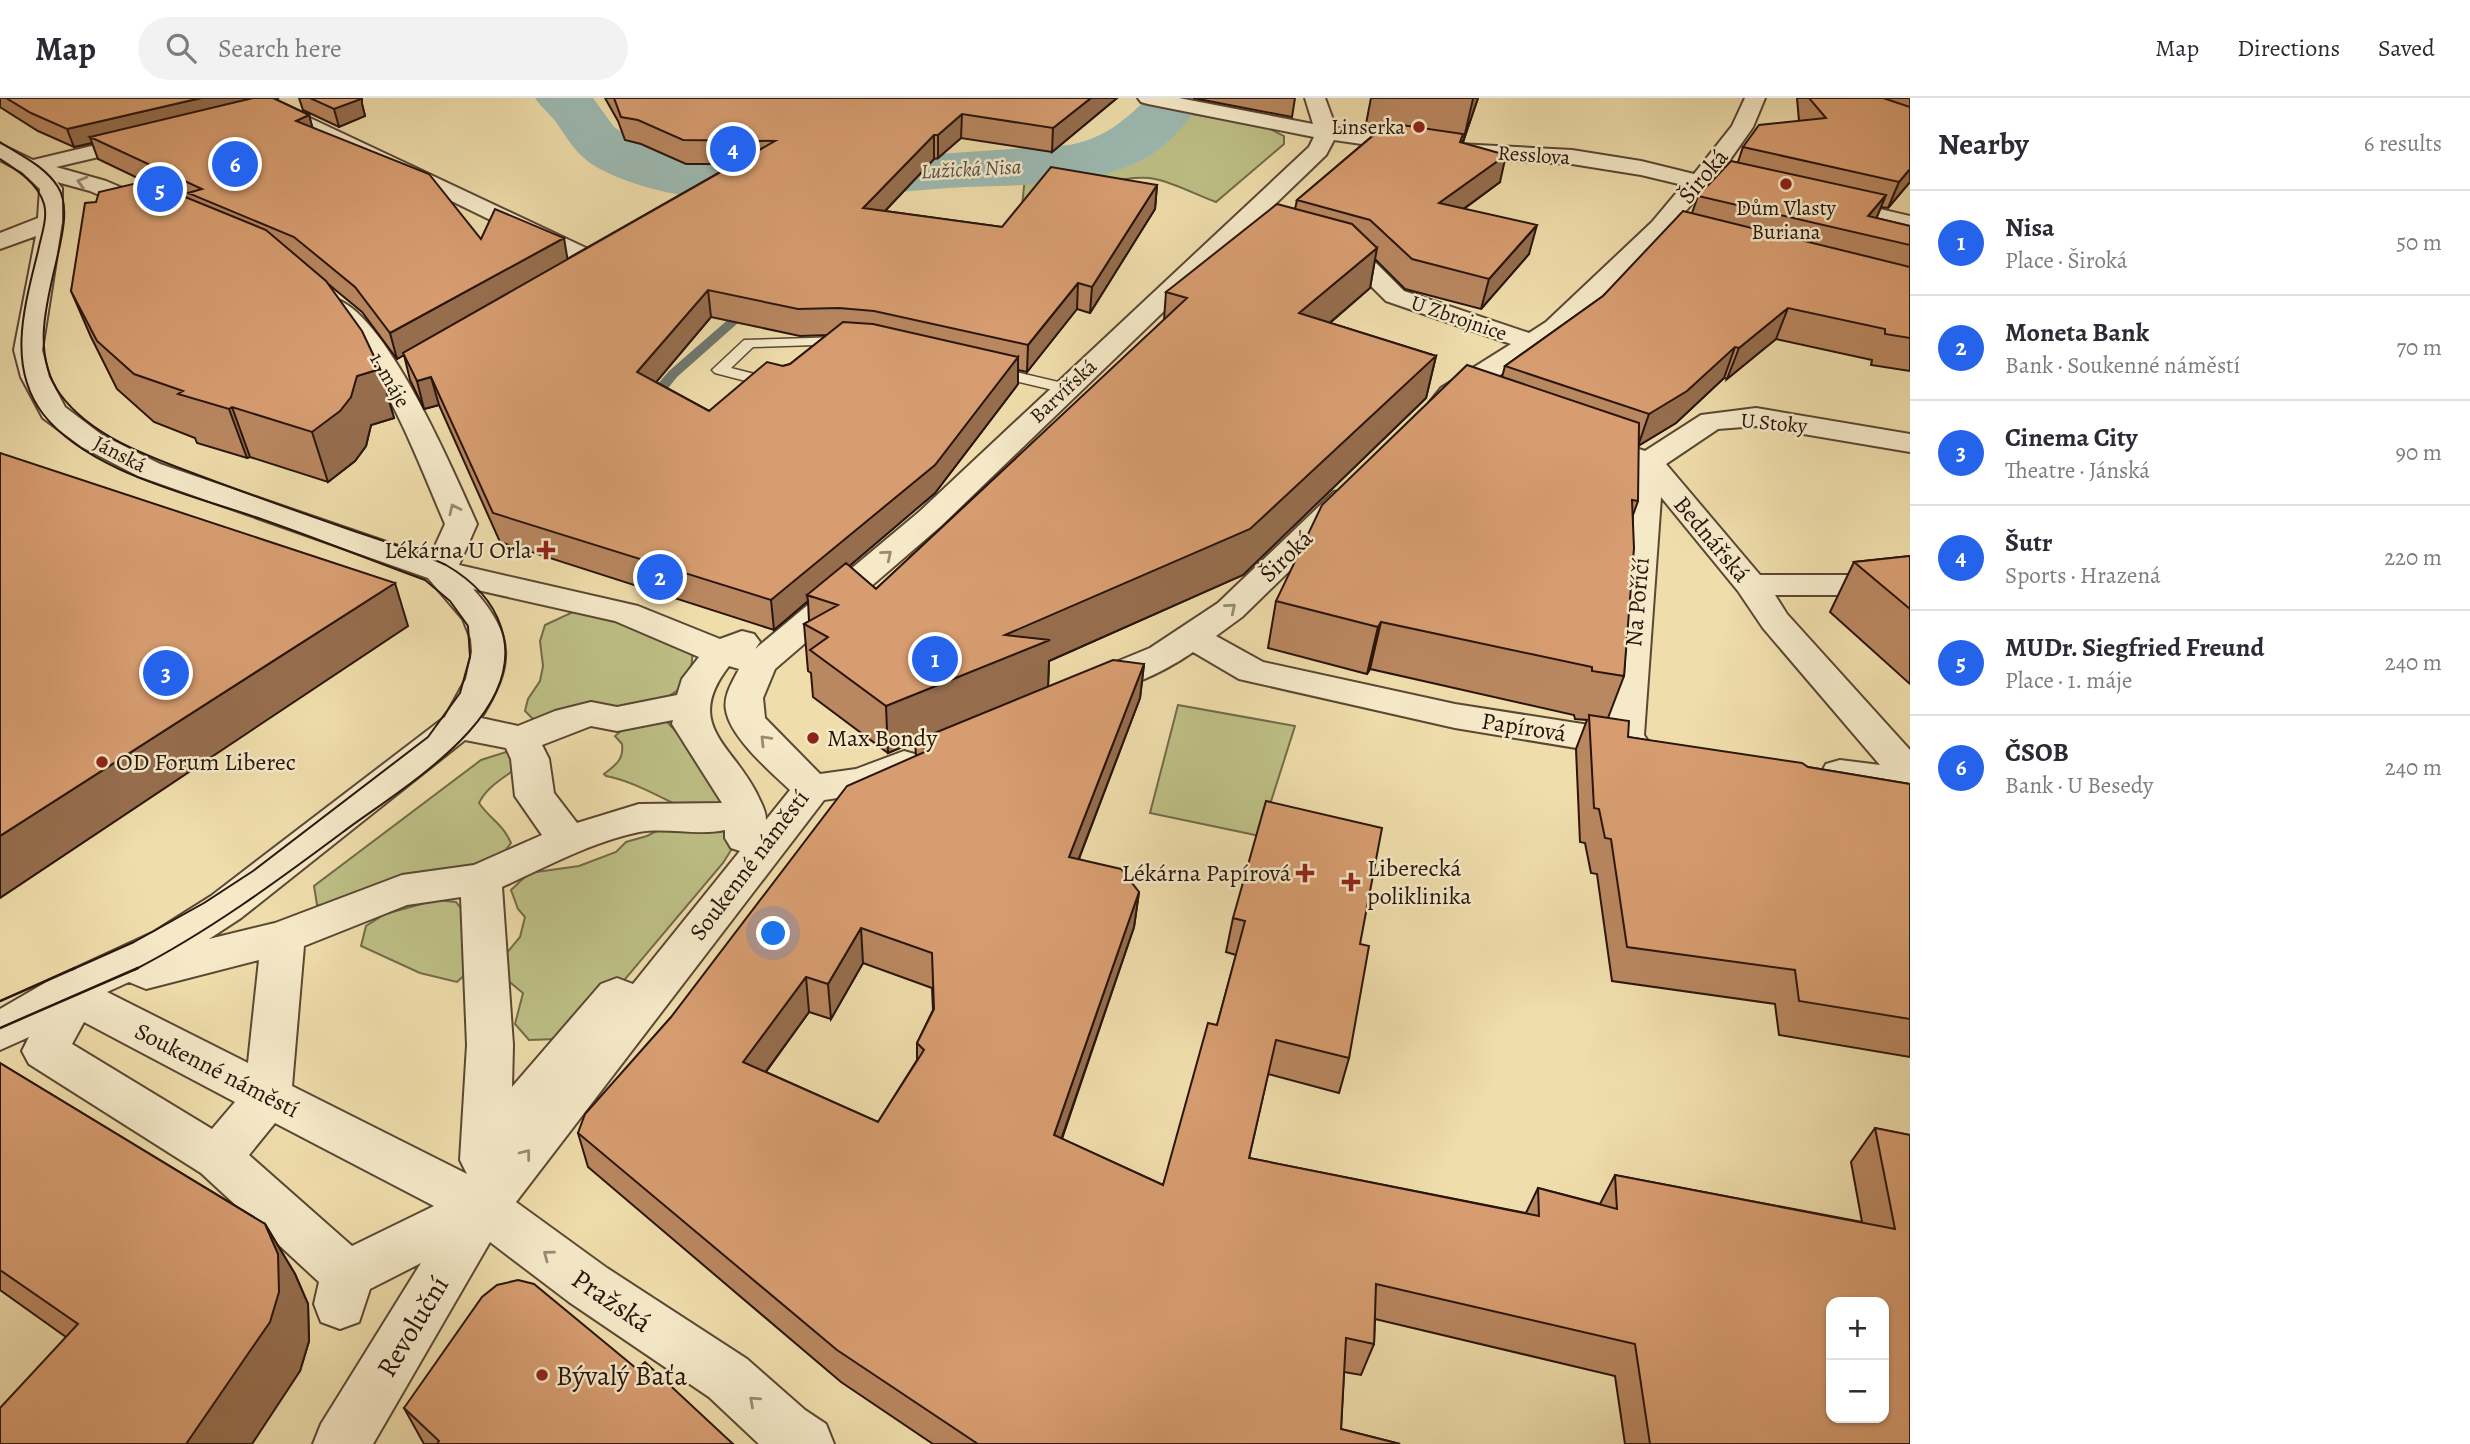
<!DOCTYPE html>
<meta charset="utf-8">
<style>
body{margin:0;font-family:Alegreya,serif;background:#f2f2f3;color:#2b2b33}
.controls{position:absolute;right:21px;bottom:21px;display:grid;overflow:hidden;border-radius:14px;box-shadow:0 2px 5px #0004}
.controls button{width:63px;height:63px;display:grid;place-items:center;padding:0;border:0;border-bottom:2px solid #e1e1e2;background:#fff;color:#2b2b33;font:35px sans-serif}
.you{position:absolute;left:774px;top:836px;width:24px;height:24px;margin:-18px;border:5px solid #fff;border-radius:50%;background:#1a73e8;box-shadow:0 0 0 10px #1a73e833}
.badge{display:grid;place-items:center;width:46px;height:46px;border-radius:50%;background:#2563eb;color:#fff;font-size:23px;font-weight:700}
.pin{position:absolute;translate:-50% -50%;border:4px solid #fff;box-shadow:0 2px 7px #0006}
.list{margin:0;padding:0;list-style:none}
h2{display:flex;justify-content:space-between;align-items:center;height:91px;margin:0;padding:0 28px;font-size:30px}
h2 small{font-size:23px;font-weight:400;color:#7c7c81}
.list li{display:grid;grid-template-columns:46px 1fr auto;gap:21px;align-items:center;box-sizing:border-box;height:105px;padding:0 28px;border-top:2px solid #e1e1e2}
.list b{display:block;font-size:26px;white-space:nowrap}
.list p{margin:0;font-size:23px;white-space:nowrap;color:#7c7c81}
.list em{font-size:23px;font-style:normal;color:#7c7c81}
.icon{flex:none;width:38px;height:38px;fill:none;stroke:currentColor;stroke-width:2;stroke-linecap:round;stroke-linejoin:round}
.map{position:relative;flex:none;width:1910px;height:1346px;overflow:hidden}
header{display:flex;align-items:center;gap:42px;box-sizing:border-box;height:98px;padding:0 35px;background:#fff;border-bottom:2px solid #e1e1e2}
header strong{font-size:33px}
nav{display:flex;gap:38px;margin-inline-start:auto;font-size:24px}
.search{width:490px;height:63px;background:#f2f2f3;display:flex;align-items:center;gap:18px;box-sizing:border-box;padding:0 24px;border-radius:38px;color:#7c7c81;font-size:26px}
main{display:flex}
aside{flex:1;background:#fff}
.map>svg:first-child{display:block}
</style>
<header>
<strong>Map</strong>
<div class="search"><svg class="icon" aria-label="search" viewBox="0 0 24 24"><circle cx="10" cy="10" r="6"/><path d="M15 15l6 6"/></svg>Search here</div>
<nav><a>Map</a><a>Directions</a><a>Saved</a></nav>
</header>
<main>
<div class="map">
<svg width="1910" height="1346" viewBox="0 0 1910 1346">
<rect width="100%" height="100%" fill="#efddab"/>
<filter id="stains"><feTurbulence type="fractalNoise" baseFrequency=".00286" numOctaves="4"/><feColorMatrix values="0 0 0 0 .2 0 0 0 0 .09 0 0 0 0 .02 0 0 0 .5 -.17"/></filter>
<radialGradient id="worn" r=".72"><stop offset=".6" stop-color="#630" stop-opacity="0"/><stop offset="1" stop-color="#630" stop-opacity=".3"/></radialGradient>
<path fill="#bdc086" stroke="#736a4a" stroke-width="2" d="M1181,14L1266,29L1284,38V46L1216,104C1196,97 1175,85 1155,81C1125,74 1053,99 1022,108L1025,79C1057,77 1102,82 1130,63C1149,50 1165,30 1181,14Z
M575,513L643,531L666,545L693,550L690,584L663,602L545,623L533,621L525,613L528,601L540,583L543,568L540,543L545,527Z
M1178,607L1295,628L1260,738L1150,715Z
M656,617L667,624L706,665L723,706L695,715C665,703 637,684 606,678L604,676C616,667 624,661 622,646L615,638L621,633Z
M506,654L514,655L523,664C508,679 488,686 479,705C490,721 503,726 511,745L498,762L340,811L317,807L314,788L481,662Z
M670,726L722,730L733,749L723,765L583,931L558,941L529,942L515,926L523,895L500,876L501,862L520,839L525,819L518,811L511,792L529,775L579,768L616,754L626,744L647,738Z
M436,802L456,804L463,813L462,838L477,861L469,873L457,884L420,875L361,848L366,828L385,816Z"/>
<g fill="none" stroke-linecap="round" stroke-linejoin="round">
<path fill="#6e7870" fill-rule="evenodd" d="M746,206L756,209L677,279L654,308H644V302L669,273Z"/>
<path fill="#9cbab2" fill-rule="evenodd" d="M535,0H593L614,29L638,45L664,56L717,65L794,66L1069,47C1102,41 1124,24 1147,0H1204C1187,25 1164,53 1136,65C1078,91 1009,86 948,90C840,97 720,121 617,79C582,64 576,54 556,24C550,16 541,9 535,0Z"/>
<defs>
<path id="lane" d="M841,239L848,243L846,246L753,249L731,270L782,283L785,286L782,289L777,291L715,275L712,272L744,242Z
M990,268L1071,287L1074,290L1066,295L985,276L982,273L985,270Z"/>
<path id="street" d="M1138,0H1179L1313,26L1305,0H1325L1336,30L1458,46L1572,52L1641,63L1694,76L1732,28L1745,0H1765L1753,29L1715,83L1706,89L1668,134L1564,236L1461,302C1452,312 1446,314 1433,311L1429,305L1441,290L1511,246L1386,203L1346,163L1320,156L1317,151L1320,146L1329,144L1364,153L1404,193L1529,235L1546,224L1652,124L1683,87L1641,77L1572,66L1458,60L1334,42L1326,57L941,428L775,571L763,600L765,620L820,676L856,671L904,653L918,657L923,666C908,691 852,698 824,702L516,1104L607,1170L747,1261L805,1312L826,1326L834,1346H759L709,1299L569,1204L490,1144L373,1346H313L321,1326L421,1165L370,1191L359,1224L340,1231L321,1224L314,1206L319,1184L201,1075L29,966L22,953L29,939L0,952V911L50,882L154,834L211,798L445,619L466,581L472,554L471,541L463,521L428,480L138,378L82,349L43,320L21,279L14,252L36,138L0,151V135L38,120L40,91L22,74L0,62V46L33,62L146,35L154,36L157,41L154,46L56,69L106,83L162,107L166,112L162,117H146L90,93L57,84L62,90V124L42,252L49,279L65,309L102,337L160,366L430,459L445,426C421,370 399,311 365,259C352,240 332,225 319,206L323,201C376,187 458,384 477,426L459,467L638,508L720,541L742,533L754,536L760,544L755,551L919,414L1309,49L1314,39L1148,6L1141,4ZM473,491L615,523L699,559L682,581L677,597L617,609L591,604L555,613L518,628L481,620C514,567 515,538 473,491ZM729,568L739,571C733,583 723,598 726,612C730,639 770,673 790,692L766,722C766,712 761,705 757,696C732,646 683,627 729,568ZM673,622L672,626L722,705L639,706L577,725L554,695L549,661L542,647L591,628L617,633ZM465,642L506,650L511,661L515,698L542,737L474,767L402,777L275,825L209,841L241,820ZM725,732V740L731,750L740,753L633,886L617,880L601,886L512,989L513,947L502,789C546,769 591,744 639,734C667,729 697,738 725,732ZM461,799L467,947L460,1062L467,1076L292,988L304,848L407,807ZM259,862L248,965L107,894L129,884L146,891ZM84,924L235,1004L212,1031L72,946ZM275,1025L434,1108L352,1148L249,1057Z
M276,4L603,158L606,163L603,168L594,170L585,168L269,14L266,10L269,6Z
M1828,99L1910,118V132L1820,111L1816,106L1820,101Z
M1756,310L1910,336V354L1756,328L1718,331L1666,366L1760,477H1910V497H1775L1787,516L1910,652V698L1826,684L1821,675L1826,666L1840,662L1880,667L1763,530L1738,493L1661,399L1644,637L1650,646L1644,655L1631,659L1455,630L1252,584L1239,581L1193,554C1169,571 1110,602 1082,594L1077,586L1082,578L1150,550L1218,505L1334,394L1345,392L1356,394L1361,401L1356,408L1242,519L1216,538L1263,564L1455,606L1608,630L1632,369L1579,350L1574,344L1579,338L1589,335L1645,353L1701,317Z"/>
</defs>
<use href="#lane" stroke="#5a4734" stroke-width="3"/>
<use href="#street" stroke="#5a4734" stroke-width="4"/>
<use href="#lane" fill="#f5e9c8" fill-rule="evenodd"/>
<use href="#street" fill="#f5e9c8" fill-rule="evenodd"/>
<path stroke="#29150d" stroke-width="2" d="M0,44C20,57 45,68 58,89C85,132 13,230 60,296C93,341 156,361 206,380C254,398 302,415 351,432C383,443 415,452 446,467C470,481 492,501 501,529C531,617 400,691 343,734C276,784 208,834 134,872
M0,61C17,72 38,85 44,106C48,120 41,138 38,153C25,206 6,268 43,316C89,375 193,397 261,421C316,440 370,462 425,482L450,503L468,528L470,559L460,595L428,639L253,773L204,805L134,844L71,872"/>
<path stroke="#29150d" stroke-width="2.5" d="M0,903L75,870
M0,930L138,870"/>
</g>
<path fill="#b98760" stroke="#29150d" stroke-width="2" fill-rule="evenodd" d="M0,0H279L275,1L309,17L312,29L481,141L567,161L734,66H686L641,46L625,42L618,23L605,0H1117L1052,54L961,40L938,60L934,61L885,113L1002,129L1157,87L1155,111L1090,215L1077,211L1027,274L1018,272V286L935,395L849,468L876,491L1164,222L1166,194L1295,111L1297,102L1378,33L1365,31L1371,0H1478L1463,44L1461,43L1500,84L1464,111L1529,156L1481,211L1405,191L1375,161L1370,190L1330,225L1436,258L1426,300L1243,477L1049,563L1048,589L1144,566L1140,600L1079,761L1139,794L1134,829L1062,1041L1163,1087L1217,927L1236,857L1226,854L1233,820L1360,846L1349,960L1339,995L1268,976L1249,1060L1526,1115L1538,1090L1600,1106L1615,1077L1862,1124L1851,1064L1875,1030L1910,1037V1346H1625L1615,1278L1375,1221L1374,1246L1361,1277L1344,1274L1341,1331L1400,1346H933L841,1284L588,1069L578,1035L916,658L915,643L888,655L813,599L811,575L808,573L804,526L809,523L808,503L774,532L500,444L439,307L424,311L410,282L404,257L397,261L362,214L327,185L380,271L394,320L371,327L366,348L355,363L328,384L250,359L247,360L197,345L195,340L154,324L117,291L91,239L71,193L96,104L144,83L98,61L92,45L74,49L38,33L0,9ZM711,219L800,238L827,237L790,266L783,268L709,313L656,284ZM863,865L932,890L933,912L917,945V962L878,1024L766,974L809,914L831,921Z
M299,0H362V6L365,18L339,29L303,12Z
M1193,0H1295L1292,19Z
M1797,0H1910V84L1888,110L1881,109L1876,120L1910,128V273L1871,267L1872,262L1776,241L1727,281L1724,280L1676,325L1638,348V403L1633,417L1624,578L1608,620L1628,639L1910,686V959L1779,937L1775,906L1612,883L1597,776L1591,775L1585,745L1580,744L1576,651L1587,622L1575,621L1574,617L1370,571L1367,576L1268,550L1276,503L1502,279L1505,268L1603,198L1692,115L1698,98L1738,64L1743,49L1799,23Z
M1910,458V586L1830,514L1854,464Z
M0,965L265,1126L295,1176L308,1206L309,1243L300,1273L66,1239L0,1192Z
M637,1271L733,1346H424L404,1310Z"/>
<path fill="#966e4e" stroke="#29150d" stroke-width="2" d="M201,0H279L100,43L90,39L92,45L74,49L67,31Z
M355,0H362V6L365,18L339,29L334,11Z
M1091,0H1117L1052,54L1053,30Z
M1473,0H1478L1463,44L1473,1Z
M962,16L961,40L938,60V37Z
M309,17L315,39L296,23Z
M934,37V61L864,135L863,110Z
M1506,57L1500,84L1433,133L1439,105Z
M1910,71V84L1888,110L1899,84Z
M1157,87L1155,111L1090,215L1092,189Z
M1886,97L1874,126L1868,118Z
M1537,127L1529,156L1481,211L1489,181Z
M564,140L568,164L397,261L390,235Z
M1377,150L1370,190L1292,257L1299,215Z
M1078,185L1077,211L1027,274L1028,247Z
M708,192L711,219L642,301L637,274Z
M1788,210L1776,241L1727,281L1739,250Z
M1735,249L1724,280L1676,325L1638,348L1649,316Z
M1436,258L1426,300L1243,477L1049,563L1048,589L888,655L886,608L1005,537Z
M1018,259V286L935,395L813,499L807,497L808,503L774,532L771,502Z
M380,271L394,320L371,327L366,348L355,363L328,384L312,334L357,278Z
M431,279L439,307L424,311L417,283Z
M232,309L250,359L247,360L229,311Z
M395,485L408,528L0,800V738Z
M1381,524L1370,571L1367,576L1378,529Z
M1144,566L1140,600L1066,794L1069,759Z
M1139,794L1134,829L1051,1071L1054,1037Z
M861,830L863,865L831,921L828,886Z
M806,879L809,914L748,998L743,964Z
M265,1126L295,1176L308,1206L309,1243L300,1273L252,1346H186Z"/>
<path fill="#d79d70" stroke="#29150d" stroke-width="2" fill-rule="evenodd" d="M6,0H201L67,31L31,15Z
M253,0H273L309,17L296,23L429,76L481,141L495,111L564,140L390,235L355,189L294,139L188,95L202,91L90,39Z
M310,0H360L361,1L334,11Z
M614,0H1091L1053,30L962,16L938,37H934L863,110L1002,129L1051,69L1157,87L1092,189L1078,185L1028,247L874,213L839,210L798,211L708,192L637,274L709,313L767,264L783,268L790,266L843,224L873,226L1018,259L935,367L771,502L493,415L431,279L417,283L403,255L775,43L683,42L638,22L621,19Z
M1809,0H1883L1910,9V71L1899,84L1743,49L1759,27L1826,20Z
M1388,25L1463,36L1460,44L1506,57L1439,105L1537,127L1489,181L1412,161L1370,122L1297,102Z
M1731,63L1886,97L1868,118L1910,128V147L1698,98Z
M146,83L266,132L326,183L362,233L380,271L357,278L351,299L340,313L312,334L232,309L229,311L178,296L183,293L134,276L97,243L71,193L85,105L96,104L99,94Z
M1277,106L1352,126L1377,150L1299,215L1436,258L1250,431L1005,537L1050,542L886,608L810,552L828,539L804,526L838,507L807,497L846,465L876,491L1187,200L1166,194Z
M1683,113L1910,169V240L1885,236V231L1788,210L1739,250L1735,249L1687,293L1649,316L1505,268L1603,198Z
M1467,267L1639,325L1638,403L1632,402L1634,450L1624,578L1592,573V569L1381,524L1378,529L1276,503L1322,407Z
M0,355L395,485L0,738Z
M1910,458V511L1854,464Z
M1113,562L1144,566L1069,759L1121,771L1139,794L1054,1037L1163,1087L1208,925L1217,927L1245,823L1233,820L1266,703L1382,730L1360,846L1369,848L1349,960L1276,942L1249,1060L1539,1118L1538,1090L1617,1111L1615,1077L1895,1131L1875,1030L1910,1037V1346H1650L1635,1246L1376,1186L1374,1246L1346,1240L1341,1331L1400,1346H978L837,1252L578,1035L585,1016L671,919L847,688L927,653L915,643ZM861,830L932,855L934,911L917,945L924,952L878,1024L743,964L806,879L828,886ZM1831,1204H1884V1320H1831Z
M1589,617L1629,623L1628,639L1802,665L1808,669L1910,686V921L1799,903L1795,872L1627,849L1611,741L1605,740L1599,711L1594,710Z
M0,965L265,1126L278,1156L279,1194L270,1224L186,1346H0V1310L78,1226L0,1172Z
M518,1182L534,1186L637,1271L645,1264L733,1346H437L439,1343L404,1310L482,1199L497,1187Z"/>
<defs><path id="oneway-chevron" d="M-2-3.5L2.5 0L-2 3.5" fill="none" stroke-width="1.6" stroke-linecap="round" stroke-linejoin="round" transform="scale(1.75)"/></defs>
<g stroke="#998a74">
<use href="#oneway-chevron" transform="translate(82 84) rotate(-164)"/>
<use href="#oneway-chevron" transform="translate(454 411) rotate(-115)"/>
<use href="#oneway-chevron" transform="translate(887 457) rotate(-40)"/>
<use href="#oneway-chevron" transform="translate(1231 510) rotate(-40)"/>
<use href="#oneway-chevron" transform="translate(765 642) rotate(-134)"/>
<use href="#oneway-chevron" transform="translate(526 1056) rotate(-52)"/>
<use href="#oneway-chevron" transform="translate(548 1157) rotate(-143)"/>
<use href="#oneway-chevron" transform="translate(754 1303) rotate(-138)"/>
</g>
<g fill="#8f2418" stroke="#f5e9c8" stroke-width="2.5">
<circle cx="1419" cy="29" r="7"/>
<circle cx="1786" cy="86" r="7"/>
<path d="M542.5 441.5h7v7h7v7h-7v7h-7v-7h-7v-7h7z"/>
<circle cx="813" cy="640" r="7"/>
<circle cx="102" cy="664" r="7"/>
<path d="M1301.5 764.5h7v7h7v7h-7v7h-7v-7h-7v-7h7z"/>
<path d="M1347.5 773.5h7v7h7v7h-7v7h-7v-7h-7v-7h7z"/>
<circle cx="542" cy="1277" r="7"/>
</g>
<g text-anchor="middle" stroke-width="5" stroke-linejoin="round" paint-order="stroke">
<g font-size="21" fill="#29150d" stroke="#f5e9c8" text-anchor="end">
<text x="1405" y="36">Linserka</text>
<text x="1786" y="117" text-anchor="middle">Dům Vlasty<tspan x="1786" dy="24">Buriana</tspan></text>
</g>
<g font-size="21" fill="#29150d" stroke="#f5e9c8">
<text transform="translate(1534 57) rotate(4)" y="7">Resslova</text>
<text transform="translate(1459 220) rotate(19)" y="7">U Zbrojnice</text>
<text transform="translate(390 282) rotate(60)" y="7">1. máje</text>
<text transform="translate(1063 293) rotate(-43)" y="7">Barvířská</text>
<text transform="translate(1774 325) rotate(5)" y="7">U Stoky</text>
<text transform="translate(120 356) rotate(27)" y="7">Jánská</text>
</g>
<g font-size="21" font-style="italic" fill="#514f47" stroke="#f5e9c8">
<text transform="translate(971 71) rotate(-3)" y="7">Lužická Nisa</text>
</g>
<g font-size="24" fill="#29150d" stroke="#f5e9c8">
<text transform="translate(1703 78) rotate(-50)" y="8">Široká</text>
<text transform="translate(1712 441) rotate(50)" y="8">Bednářská</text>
<text transform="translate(1286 458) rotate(-44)" y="8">Široká</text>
<text transform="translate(1637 504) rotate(-85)" y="8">Na Poříčí</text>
<text transform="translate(1524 629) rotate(9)" y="8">Papírová</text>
<text transform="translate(749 767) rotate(-53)" y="8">Soukenné náměstí</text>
<text transform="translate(217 972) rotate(27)" y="8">Soukenné náměstí</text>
</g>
<g font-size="24" fill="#29150d" stroke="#f5e9c8" text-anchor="start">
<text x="532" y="460" text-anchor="end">Lékárna U Orla</text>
<text x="827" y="648">Max Bondy</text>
<text x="116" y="672">OD Forum Liberec</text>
<text x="1367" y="778">Liberecká<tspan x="1367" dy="28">poliklinika</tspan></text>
<text x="1291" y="783" text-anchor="end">Lékárna Papírová</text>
</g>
<g font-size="28" fill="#29150d" stroke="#f5e9c8">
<text transform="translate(612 1202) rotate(34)" y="10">Pražská</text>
<text transform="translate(412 1228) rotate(-59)" y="10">Revoluční</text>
</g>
<g font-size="28" fill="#29150d" stroke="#f5e9c8" text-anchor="start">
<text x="556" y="1287">Bývalý Baťa</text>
</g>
</g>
<rect width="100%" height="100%" filter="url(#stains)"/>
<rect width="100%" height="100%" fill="url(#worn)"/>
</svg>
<div class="controls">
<button>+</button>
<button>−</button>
</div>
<div class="you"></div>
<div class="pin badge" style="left:935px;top:561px">1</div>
<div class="pin badge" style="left:660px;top:479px">2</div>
<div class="pin badge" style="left:166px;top:575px">3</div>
<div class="pin badge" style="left:733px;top:51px">4</div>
<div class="pin badge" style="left:160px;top:91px">5</div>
<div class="pin badge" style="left:235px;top:66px">6</div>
</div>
<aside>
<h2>Nearby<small>6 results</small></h2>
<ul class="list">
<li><span class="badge">1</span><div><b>Nisa</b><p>Place · Široká</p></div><em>50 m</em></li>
<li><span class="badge">2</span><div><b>Moneta Bank</b><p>Bank · Soukenné náměstí</p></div><em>70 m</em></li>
<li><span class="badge">3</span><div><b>Cinema City</b><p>Theatre · Jánská</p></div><em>90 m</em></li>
<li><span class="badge">4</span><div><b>Šutr</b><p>Sports · Hrazená</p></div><em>220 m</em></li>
<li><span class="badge">5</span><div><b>MUDr. Siegfried Freund</b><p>Place · 1. máje</p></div><em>240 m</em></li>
<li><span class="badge">6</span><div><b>ČSOB</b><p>Bank · U Besedy</p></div><em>240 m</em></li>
</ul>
</aside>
</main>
